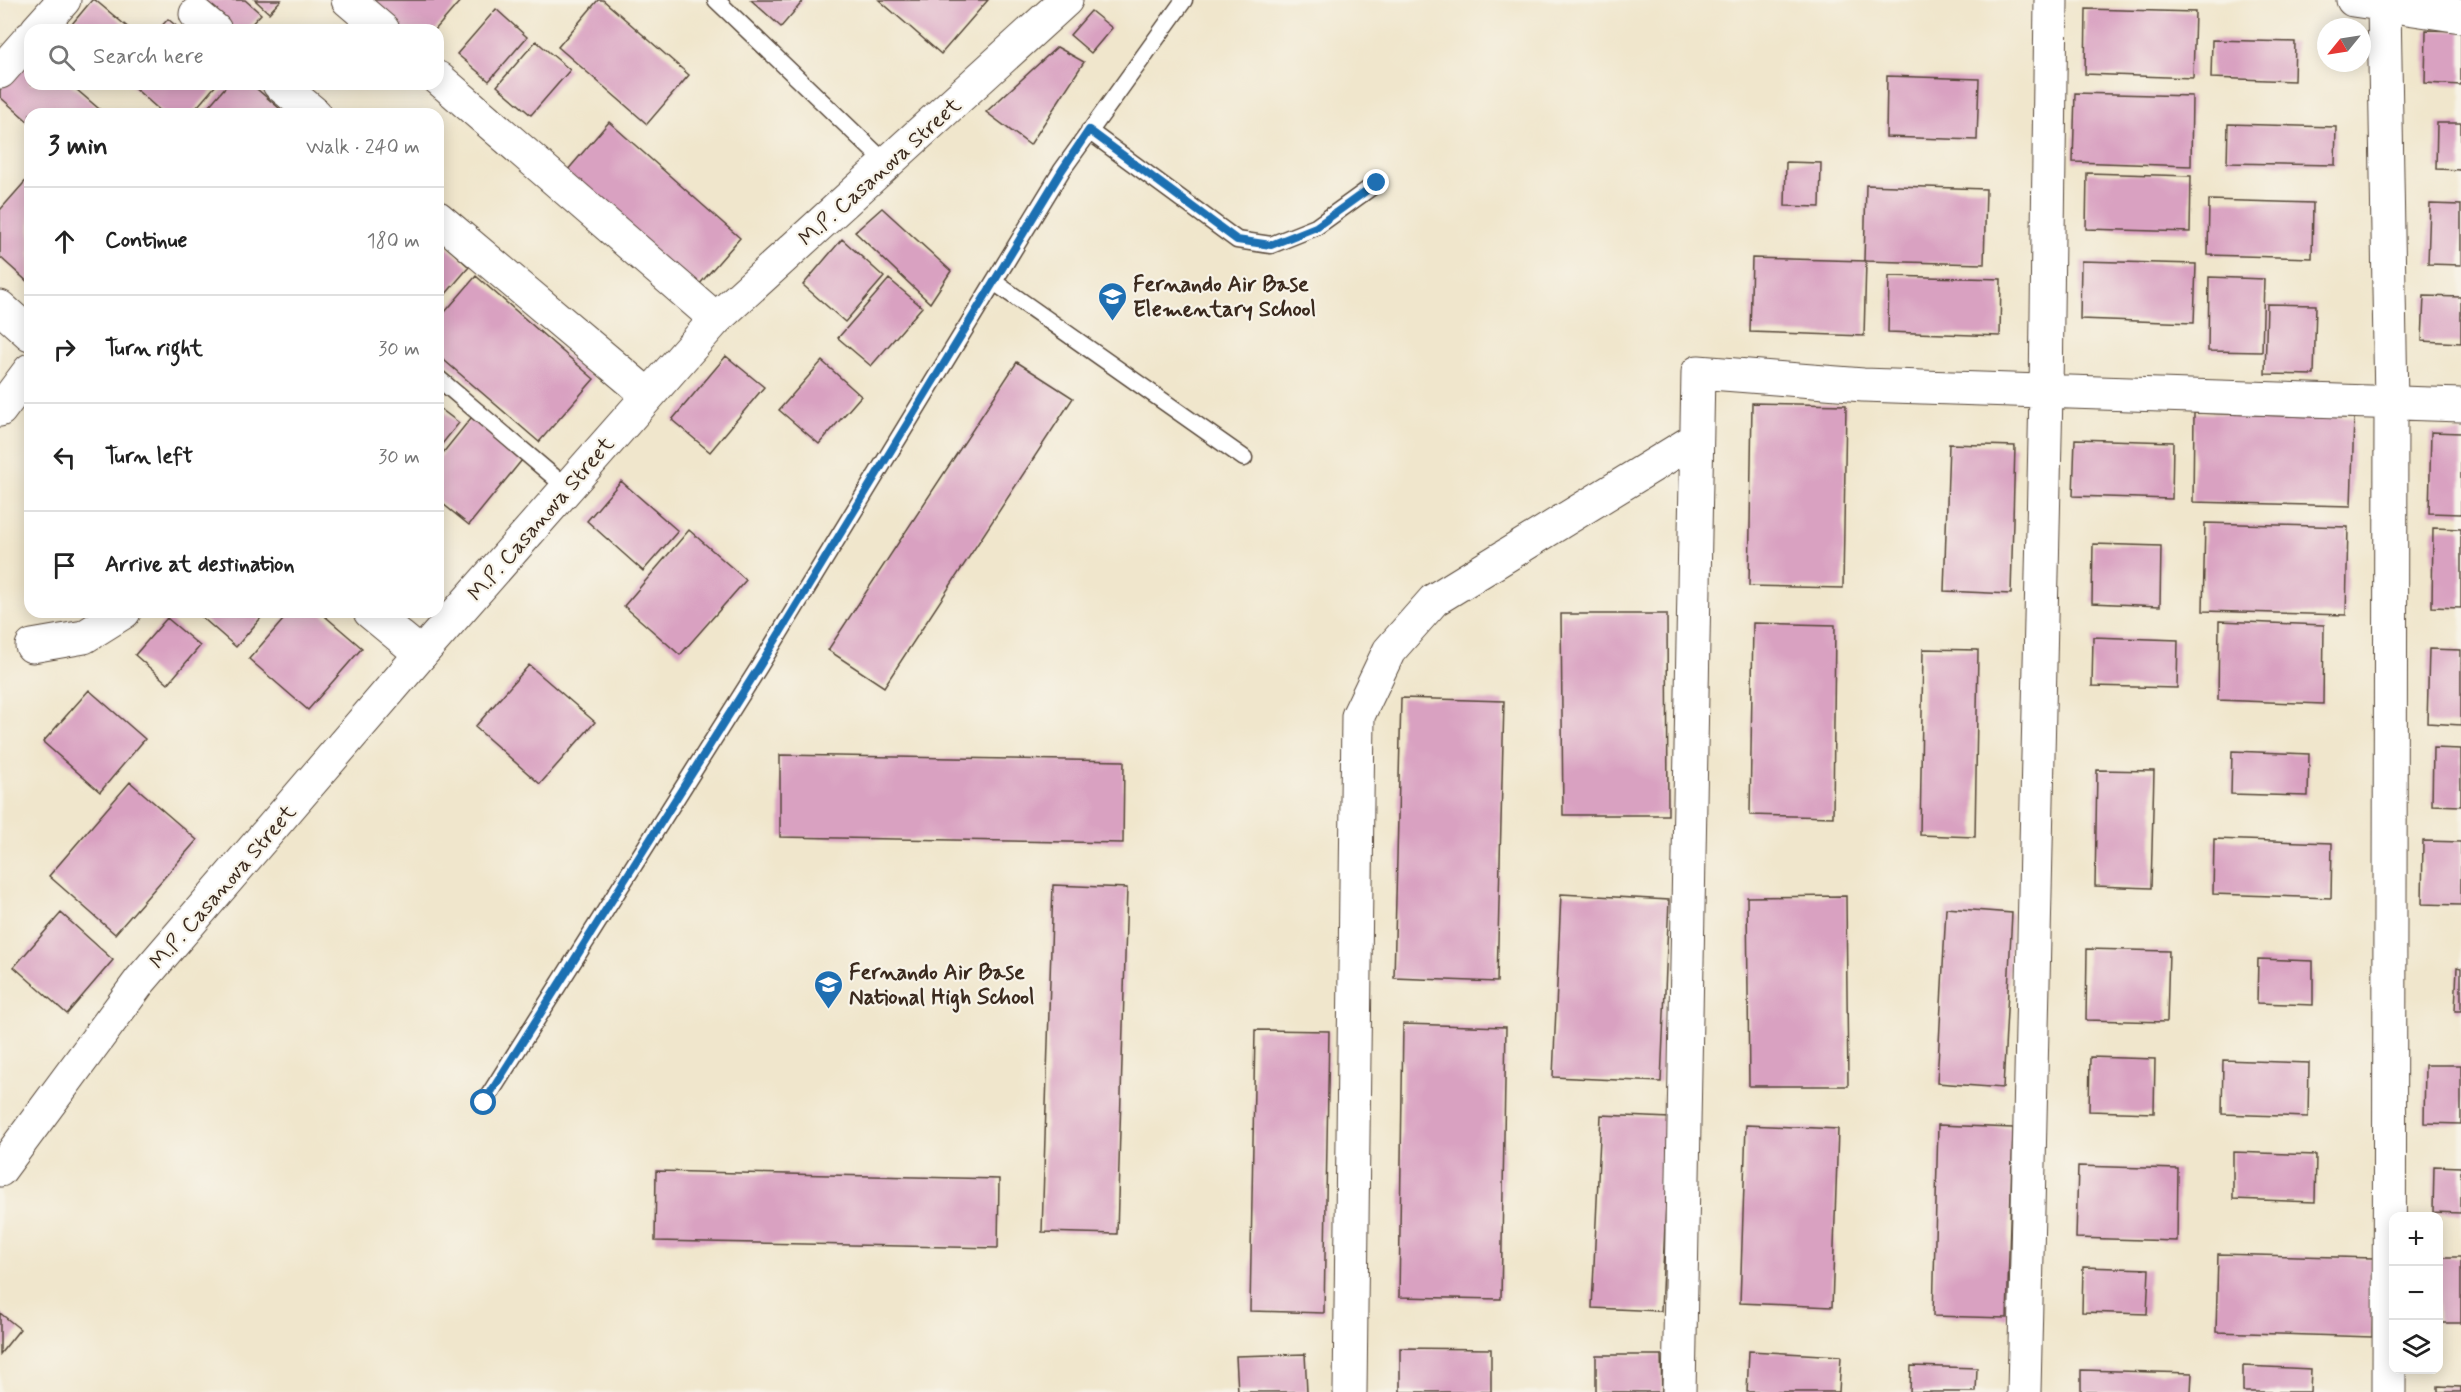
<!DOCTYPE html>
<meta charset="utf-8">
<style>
body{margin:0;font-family:Mynerve,sans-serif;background:#f6f6f6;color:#222}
.controls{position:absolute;right:18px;bottom:18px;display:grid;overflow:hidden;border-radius:12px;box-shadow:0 3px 15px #0003}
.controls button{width:54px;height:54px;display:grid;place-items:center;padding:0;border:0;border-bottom:2px solid #e0e0e0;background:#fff;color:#222;font:30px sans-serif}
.compass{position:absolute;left:2317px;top:18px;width:54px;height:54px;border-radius:50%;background:#fff;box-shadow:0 3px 15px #0003;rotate:240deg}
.stop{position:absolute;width:18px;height:18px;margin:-14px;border:4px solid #1f6fb2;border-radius:50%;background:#fff}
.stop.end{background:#1f6fb2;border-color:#fff;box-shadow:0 2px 6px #0008}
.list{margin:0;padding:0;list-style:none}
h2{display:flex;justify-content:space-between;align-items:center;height:78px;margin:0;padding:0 24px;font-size:26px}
h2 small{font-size:20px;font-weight:400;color:#767676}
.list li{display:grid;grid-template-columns:39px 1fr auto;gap:18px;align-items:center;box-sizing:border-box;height:108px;padding:0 24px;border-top:2px solid #e0e0e0}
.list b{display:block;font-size:22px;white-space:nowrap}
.list em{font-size:20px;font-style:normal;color:#767676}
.icon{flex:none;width:33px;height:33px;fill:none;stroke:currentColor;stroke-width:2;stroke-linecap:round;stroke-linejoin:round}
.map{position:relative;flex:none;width:2461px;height:1392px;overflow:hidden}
.search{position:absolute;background:#fff;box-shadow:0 3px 15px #0003;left:24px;top:24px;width:420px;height:66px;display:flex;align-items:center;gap:15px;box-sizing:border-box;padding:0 21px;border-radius:18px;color:#767676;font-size:22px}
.panel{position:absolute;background:#fff;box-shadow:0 3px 15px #0003;left:24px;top:108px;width:420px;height:510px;border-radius:18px}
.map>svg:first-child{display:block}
</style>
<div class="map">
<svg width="2461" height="1392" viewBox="0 0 2461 1392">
<rect width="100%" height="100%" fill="#f7f3e8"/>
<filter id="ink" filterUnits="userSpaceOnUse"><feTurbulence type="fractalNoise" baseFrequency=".0167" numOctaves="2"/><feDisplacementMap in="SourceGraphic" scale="12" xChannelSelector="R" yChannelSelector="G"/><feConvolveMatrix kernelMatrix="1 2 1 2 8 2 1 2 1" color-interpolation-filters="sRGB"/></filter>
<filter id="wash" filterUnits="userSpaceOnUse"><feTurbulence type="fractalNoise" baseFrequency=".008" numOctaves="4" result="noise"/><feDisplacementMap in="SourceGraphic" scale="24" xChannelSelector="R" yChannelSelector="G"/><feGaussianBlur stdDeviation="1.35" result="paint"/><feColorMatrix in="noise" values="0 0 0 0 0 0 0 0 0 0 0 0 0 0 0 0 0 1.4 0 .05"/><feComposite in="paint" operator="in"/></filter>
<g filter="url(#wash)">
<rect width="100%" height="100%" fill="#f0e6cc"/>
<g id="blocks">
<path fill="#d9a1c1" d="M92,0H95L131,30H67Z
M193,0H245L261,14L246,30H227Z
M255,0H281L269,13Z
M364,0H461L435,30H398Z
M598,0H603L689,75L647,124L558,47Z
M751,0H804L781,27Z
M879,0H988L941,54Z
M496,9L527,37L489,81L457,54Z
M2086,9L2195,12L2193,78L2085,74Z
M1091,11L1112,28L1091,53L1070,35Z
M168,19L181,30H158Z
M2426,30L2461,31V85L2425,83Z
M2212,40L2295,42L2294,81L2211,78Z
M536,41L570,70L531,115L497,86Z
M1057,47L1084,62L1030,145L986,112Z
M30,52V84H70L105,114H30V123L0,97V87Z
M1887,76L1979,79L1977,140L1886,137Z
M130,84H217L191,114H164Z
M228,84H251L286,114H202Z
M2075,93L2192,96L2191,166L2073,162Z
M609,122L740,238L691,294L560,179Z
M2437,123H2461V170L2436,169Z
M2228,124L2336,127L2335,165L2227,163Z
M1786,162L1821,163L1820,207L1785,206Z
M2087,173L2191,176L2190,232L2086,229Z
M30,176V284L0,257V210Z
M1866,185L1986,189L1984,264L1864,261Z
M2209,200L2313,203L2312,258L2208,255Z
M2430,204L2461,205V265L2428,264Z
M882,208L951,271L930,303L855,232Z
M438,239L469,267L438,303Z
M842,239L884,277L845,322L803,285Z
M1752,258L1866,261L1864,336L1750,332Z
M2081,261L2196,264L2194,323L2080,319Z
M476,276L594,379L539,442L438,355V320Z
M1889,276L2001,279L2000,336L1888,332Z
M2209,277L2264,279L2262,352L2208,351Z
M889,279L922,307L871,366L838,338Z
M2424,296L2461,297V343L2422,341Z
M2267,304L2316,305L2314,375L2265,374Z
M726,356L764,387L710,452L672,420Z
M822,361L861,396L819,444L779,410Z
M1017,362L1073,398L884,687L828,650Z
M1752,403L1846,405L1843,588L1749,586Z
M438,407L459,423L438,449Z
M475,413L526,455L469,525L438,500V459Z
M2194,413L2354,418L2351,506L2193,502Z
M2431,432L2461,433V514L2429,513Z
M2075,439L2173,442L2172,499L2073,496Z
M1949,444L2015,446L2011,594L1944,591Z
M621,481L678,531L643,571L587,521Z
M2205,523L2348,527L2346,615L2203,611Z
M2433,528L2461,529V608L2432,607Z
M689,530L746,580L680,655L624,606Z
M2093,544L2161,546L2160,606L2092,603Z
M196,612H266L236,647Z
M290,612H320L362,648L308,710L249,659Z
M1561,614H1667L1668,815H1563Z
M167,618L200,646L168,684L135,655Z
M2219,621L2324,625L2323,704L2218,700Z
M1753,623L1835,625L1833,817L1750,815Z
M2093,637L2178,640L2177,688L2092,686Z
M1923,649L1978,650L1975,837L1920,835Z
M2429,649L2461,650V725L2427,723Z
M529,665L595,722L540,784L475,727Z
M89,690L145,739L100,792L43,742Z
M1401,698L1504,701L1497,982L1394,978Z
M2433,748L2461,749V806L2432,805Z
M2232,751L2309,754L2308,796L2231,794Z
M780,755L1124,761L1123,843L780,837Z
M2097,770L2154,771L2151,888L2095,886Z
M130,782L197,840L115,934L49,876Z
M2214,839L2332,843L2331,898L2213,894Z
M2423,841L2461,842V905L2422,904Z
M1053,885L1127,888L1117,1234L1042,1232Z
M1561,894L1669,900L1661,1082L1553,1077Z
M1846,896L1848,1086H1749L1747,897Z
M1946,908L2012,913L2003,1088L1937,1083Z
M61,913L113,960L67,1014L14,967Z
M2087,949L2169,951L2167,1022L2086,1020Z
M2258,959L2313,961V1005L2257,1003Z
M2457,967L2461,968V1011H2455Z
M1403,1024L1506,1027L1501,1299L1399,1297Z
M1255,1030L1329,1031L1324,1313L1250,1311Z
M2090,1057L2155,1059L2154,1113L2089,1111Z
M2223,1060L2309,1063L2308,1117L2222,1114Z
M2425,1065H2461V1124L2424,1123Z
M1601,1115L1670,1118L1661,1311L1592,1308Z
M1746,1125L1838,1129L1832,1307L1740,1303Z
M1938,1125L2013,1128L2007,1318L1933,1316Z
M2233,1152L2316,1155L2315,1202L2233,1199Z
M2078,1166L2178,1169L2177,1241L2076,1238Z
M2434,1166L2461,1167V1213L2433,1212Z
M656,1171L999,1179L998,1248L655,1241Z
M2218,1254L2374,1258L2372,1337L2216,1332Z
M2438,1257H2461V1323H2438Z
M2083,1267L2149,1269L2147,1314L2082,1312Z
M0,1313L20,1329L0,1354Z
M1400,1348L1491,1349V1392H1400Z
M1749,1351L1841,1356L1839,1392H1747Z
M1305,1354L1307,1392H1238L1236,1356Z
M1596,1355H1661L1662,1392H1596Z
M1911,1366L1977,1368L1976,1392H1910Z
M2243,1366L2311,1369L2310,1392H2243Z
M2081,1370L2192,1373L2191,1392H2081Z
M2438,1386L2461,1387V1392H2438Z"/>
</g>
</g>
<g filter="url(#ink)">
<use href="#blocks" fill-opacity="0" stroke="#564638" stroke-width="1.5"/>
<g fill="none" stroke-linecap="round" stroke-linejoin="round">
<defs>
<path id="service" d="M716,0L887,164
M1089,131L1237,240L1271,245L1316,227L1377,183
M994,282L1244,458
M438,378L567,488
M484,1103L759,667L1062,170L1184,0"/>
<path id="minor" d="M348,0L383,30
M2353,0L2461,16
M2384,5L2391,403L2389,1392
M196,14L215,30
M37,30L64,0
M0,72L30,38
M438,78L716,319
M279,84L315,114
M438,218L648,395
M0,307L30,334
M0,410L30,370
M370,612L421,654
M32,646L84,637L124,612
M1350,1392L1358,716L1389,651L1434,600L1696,439
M1679,1392L1698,372L1863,385L2461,405
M2024,1392L2046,392L2051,0"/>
<path id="tertiary" d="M0,1170L140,981L421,654L716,319L1066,0"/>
</defs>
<use href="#service" stroke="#564638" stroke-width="19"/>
<use href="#minor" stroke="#564638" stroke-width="35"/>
<use href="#tertiary" stroke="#564638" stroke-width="35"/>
<use href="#service" stroke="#fff" stroke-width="16"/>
<use href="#minor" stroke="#fff" stroke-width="33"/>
<use href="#tertiary" stroke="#fff" stroke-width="33"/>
</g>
</g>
<g fill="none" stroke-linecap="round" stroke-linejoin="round" filter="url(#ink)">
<path stroke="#1f6fb2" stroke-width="8" d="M484,1103L759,667L1062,170L1089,130L1237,240L1271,245L1316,227L1377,183"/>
</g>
<defs>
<symbol id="school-pin" viewBox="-11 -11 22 30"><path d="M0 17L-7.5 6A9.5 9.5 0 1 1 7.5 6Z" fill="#1f6fb2" stroke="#f7f3e8"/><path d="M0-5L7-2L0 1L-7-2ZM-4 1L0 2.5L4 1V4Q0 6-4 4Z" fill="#fff"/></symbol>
</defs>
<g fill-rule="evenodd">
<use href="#school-pin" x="1096" y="280" width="33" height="45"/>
<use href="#school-pin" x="812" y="968" width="33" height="45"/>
</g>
<g text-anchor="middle" stroke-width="4.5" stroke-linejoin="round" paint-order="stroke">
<g font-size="22" fill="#3b2a1e" stroke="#f7f3e8">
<text transform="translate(879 171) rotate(-42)" y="8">M.P. Casanova Street</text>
<text transform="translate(540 518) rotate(-49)" y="8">M.P. Casanova Street</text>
<text transform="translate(222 886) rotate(-49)" y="8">M.P. Casanova Street</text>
</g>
<g font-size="22" font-weight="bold" fill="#3b2a1e" stroke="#f7f3e8" text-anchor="start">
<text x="1133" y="291">Fernando Air Base<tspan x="1133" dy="25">Elementary School</tspan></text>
<text x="849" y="979">Fernando Air Base<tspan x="849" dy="25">National High School</tspan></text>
</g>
</g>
</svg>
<div class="controls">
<button>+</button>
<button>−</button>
<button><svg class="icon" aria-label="layers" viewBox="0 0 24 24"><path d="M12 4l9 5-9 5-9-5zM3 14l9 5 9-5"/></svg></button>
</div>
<svg class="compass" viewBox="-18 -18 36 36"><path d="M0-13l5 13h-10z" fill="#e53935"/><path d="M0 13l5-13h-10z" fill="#767676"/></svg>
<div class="stop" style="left:484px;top:1103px"></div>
<div class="stop end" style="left:1377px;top:183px"></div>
<div class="search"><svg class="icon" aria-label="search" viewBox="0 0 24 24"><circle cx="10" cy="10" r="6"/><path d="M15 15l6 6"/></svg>Search here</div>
<section class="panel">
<h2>3 min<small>Walk · 240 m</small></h2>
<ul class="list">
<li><svg class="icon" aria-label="ahead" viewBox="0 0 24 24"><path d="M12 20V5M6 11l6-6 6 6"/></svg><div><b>Continue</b></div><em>180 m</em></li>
<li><svg class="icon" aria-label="right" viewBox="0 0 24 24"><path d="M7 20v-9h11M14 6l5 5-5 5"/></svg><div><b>Turn right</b></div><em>30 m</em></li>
<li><svg class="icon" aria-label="left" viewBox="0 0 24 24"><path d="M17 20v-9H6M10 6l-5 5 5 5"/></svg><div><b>Turn left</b></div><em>30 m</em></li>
<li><svg class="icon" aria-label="arrive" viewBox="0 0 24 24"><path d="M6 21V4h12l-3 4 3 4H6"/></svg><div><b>Arrive at destination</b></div></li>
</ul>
</section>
</div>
